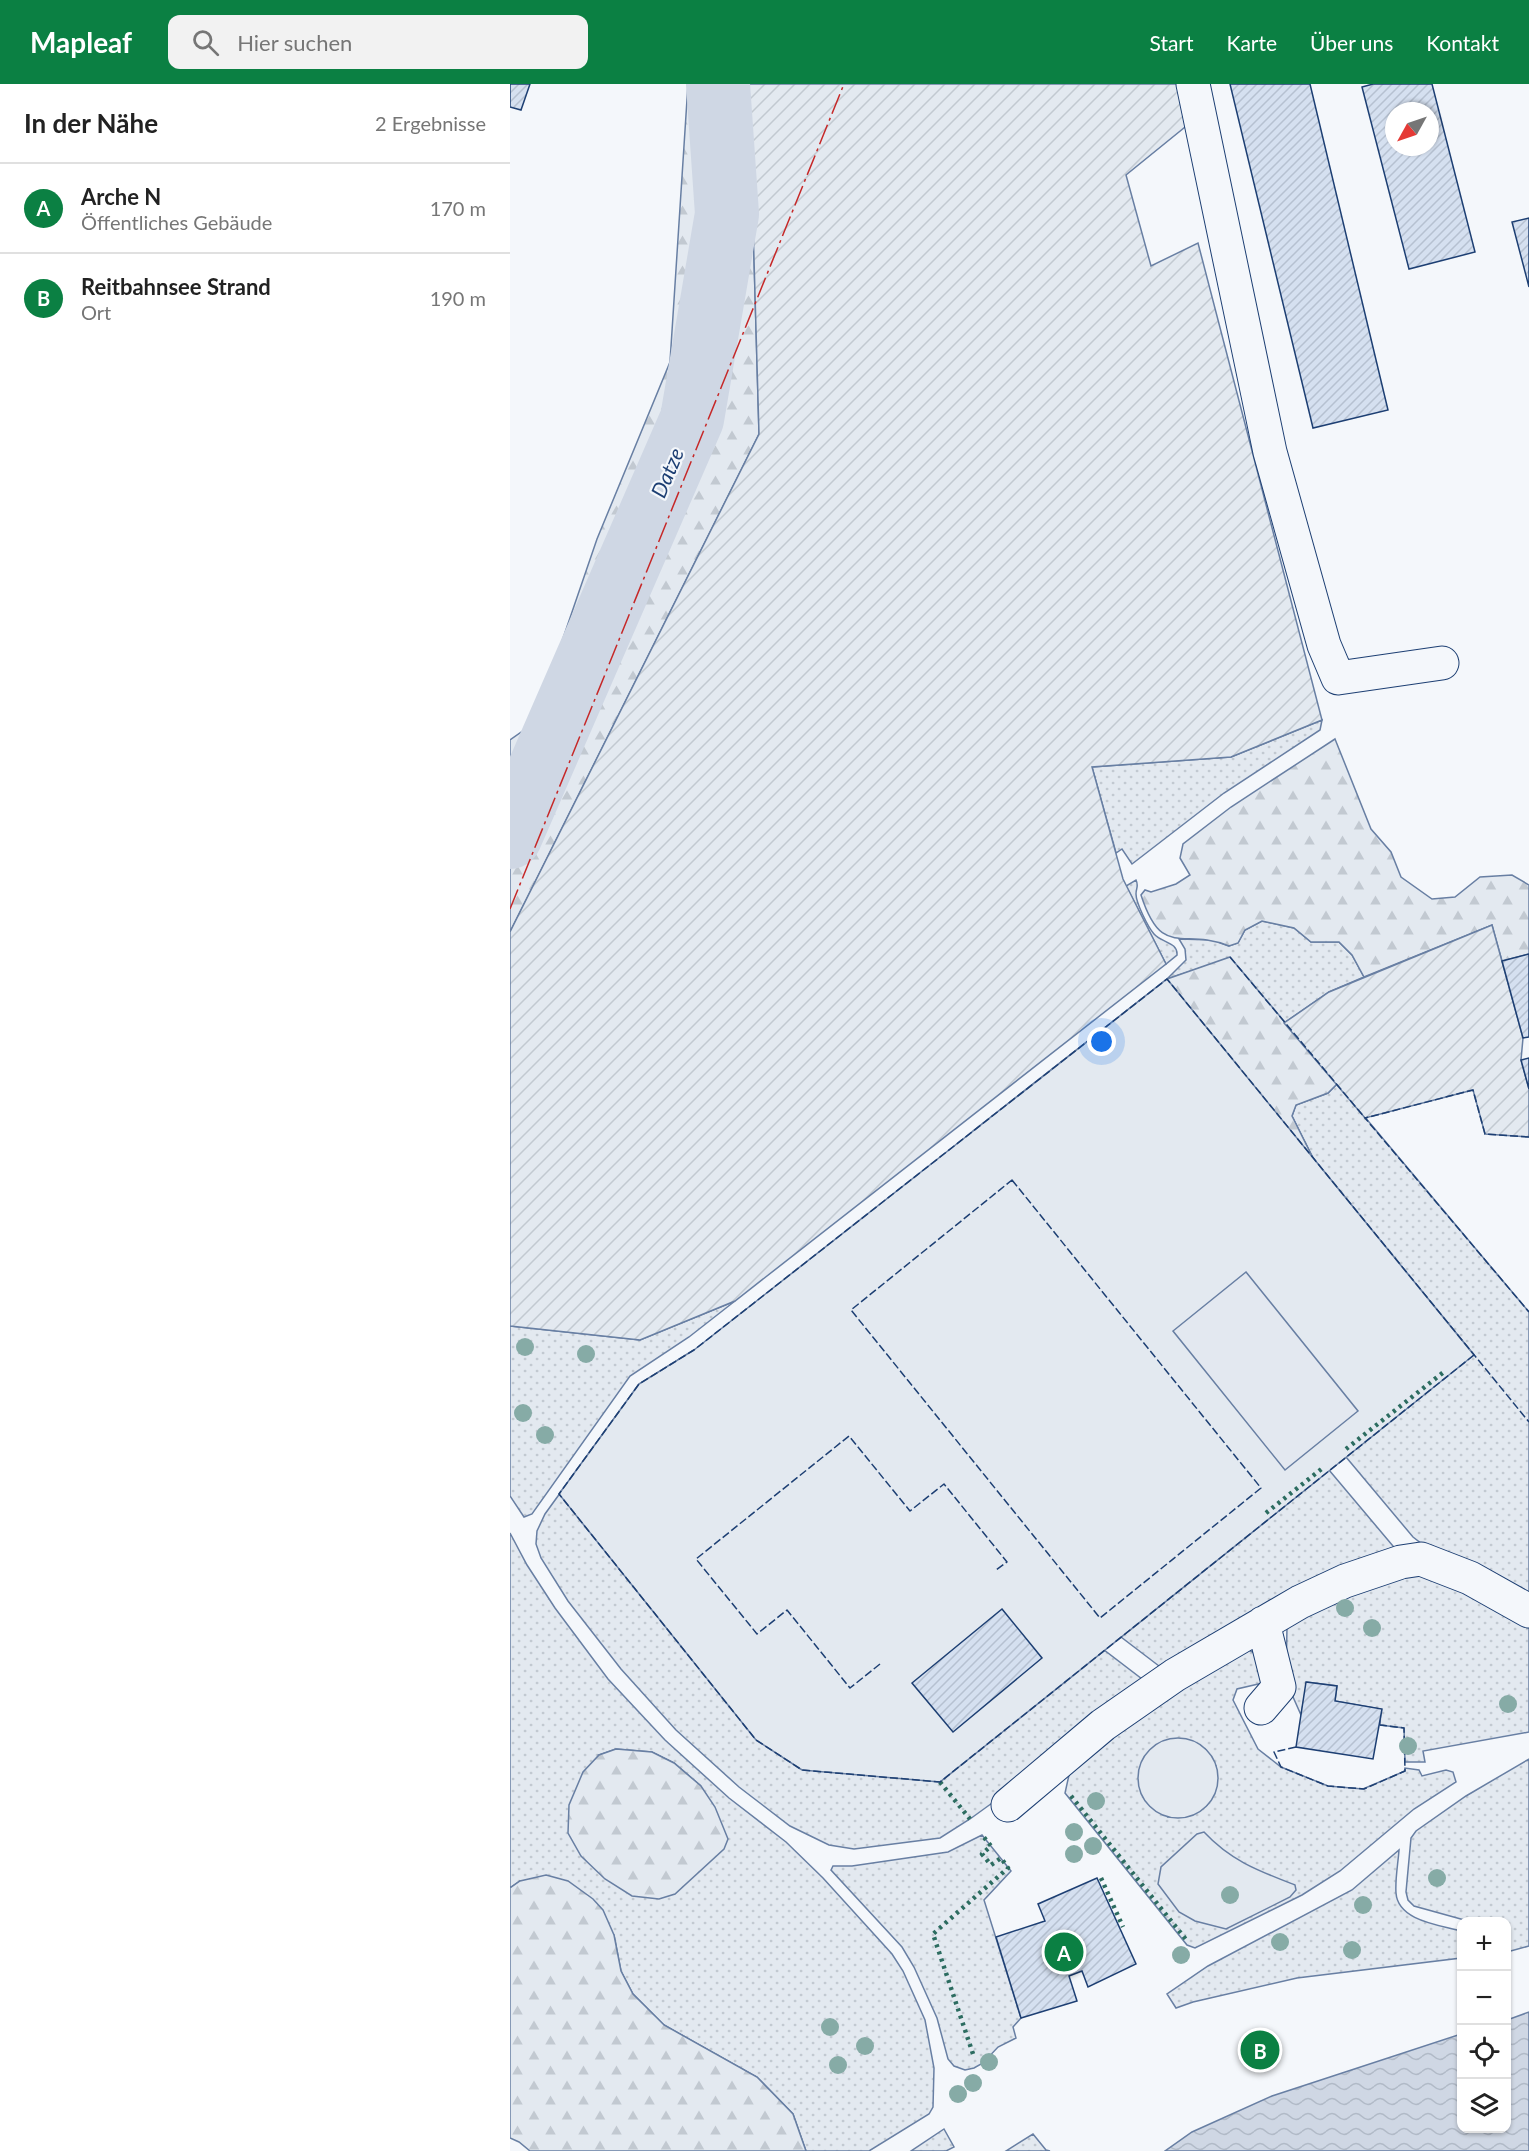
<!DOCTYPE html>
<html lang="de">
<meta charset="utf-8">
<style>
body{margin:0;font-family:Lato,sans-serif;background:#f2f2f2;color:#222}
.controls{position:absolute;right:18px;bottom:18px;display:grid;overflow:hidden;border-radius:12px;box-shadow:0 2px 4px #0004}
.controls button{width:54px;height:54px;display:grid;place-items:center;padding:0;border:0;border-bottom:2px solid #e0e0e0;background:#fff;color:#222;font:30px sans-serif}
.compass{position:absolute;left:875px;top:18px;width:54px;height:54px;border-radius:50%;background:#fff;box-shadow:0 2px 4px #0004;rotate:230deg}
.you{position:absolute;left:592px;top:958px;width:21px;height:21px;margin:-15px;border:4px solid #fff;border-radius:50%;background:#1a73e8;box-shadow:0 0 0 9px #1a73e833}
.badge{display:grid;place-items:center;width:39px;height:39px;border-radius:50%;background:#0b8043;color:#fff;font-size:20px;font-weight:700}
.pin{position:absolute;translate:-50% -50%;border:3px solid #fff;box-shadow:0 2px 6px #0006}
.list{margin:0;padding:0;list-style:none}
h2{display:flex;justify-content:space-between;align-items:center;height:78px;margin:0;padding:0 24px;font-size:26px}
h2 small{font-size:20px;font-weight:400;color:#767676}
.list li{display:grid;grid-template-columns:39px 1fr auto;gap:18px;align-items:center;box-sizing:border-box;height:90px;padding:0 24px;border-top:2px solid #e0e0e0}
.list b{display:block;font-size:22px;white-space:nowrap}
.list p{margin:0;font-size:20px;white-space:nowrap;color:#767676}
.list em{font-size:20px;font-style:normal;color:#767676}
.icon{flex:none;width:33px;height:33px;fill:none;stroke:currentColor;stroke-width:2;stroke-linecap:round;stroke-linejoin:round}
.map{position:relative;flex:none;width:1019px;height:2067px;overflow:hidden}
header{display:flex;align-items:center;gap:36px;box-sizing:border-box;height:84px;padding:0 30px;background:#0b8043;color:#fff}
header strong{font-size:28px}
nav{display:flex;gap:33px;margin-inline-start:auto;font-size:21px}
.search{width:420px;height:54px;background:#f2f2f2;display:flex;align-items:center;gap:15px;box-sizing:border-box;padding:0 21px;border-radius:12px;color:#767676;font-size:22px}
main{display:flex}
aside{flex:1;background:#fff}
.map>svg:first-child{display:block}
</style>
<header>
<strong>Mapleaf</strong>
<div class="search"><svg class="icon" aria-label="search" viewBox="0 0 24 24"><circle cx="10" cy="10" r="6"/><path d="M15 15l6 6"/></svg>Hier suchen</div>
<nav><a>Start</a><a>Karte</a><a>Über uns</a><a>Kontakt</a></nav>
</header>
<main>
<aside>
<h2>In der Nähe<small>2 Ergebnisse</small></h2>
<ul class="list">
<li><span class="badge">A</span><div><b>Arche N</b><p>Öffentliches Gebäude</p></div><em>170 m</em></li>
<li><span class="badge">B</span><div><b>Reitbahnsee Strand</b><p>Ort</p></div><em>190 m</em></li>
</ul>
</aside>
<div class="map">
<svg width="1019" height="2067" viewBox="0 0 1019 2067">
<defs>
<pattern id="grass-dots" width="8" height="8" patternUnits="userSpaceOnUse" patternTransform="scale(1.5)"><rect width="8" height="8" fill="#e3e9f0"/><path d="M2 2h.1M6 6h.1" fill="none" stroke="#c2c9d1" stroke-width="1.8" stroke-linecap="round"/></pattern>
<pattern id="forest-firs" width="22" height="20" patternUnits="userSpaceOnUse" patternTransform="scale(1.5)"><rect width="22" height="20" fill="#e3e9f0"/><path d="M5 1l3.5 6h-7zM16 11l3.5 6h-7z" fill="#c2c9d1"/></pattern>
<pattern id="garden-furrows" width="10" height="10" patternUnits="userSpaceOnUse" patternTransform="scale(1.5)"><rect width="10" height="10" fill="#e3e9f0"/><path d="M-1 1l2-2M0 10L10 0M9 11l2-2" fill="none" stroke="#c2c9d1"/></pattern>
<pattern id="water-waves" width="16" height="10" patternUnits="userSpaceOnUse" patternTransform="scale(1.5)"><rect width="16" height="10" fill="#cfd7e4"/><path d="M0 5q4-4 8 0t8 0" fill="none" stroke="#b1bac7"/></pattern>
<pattern id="building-hatch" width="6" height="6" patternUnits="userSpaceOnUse" patternTransform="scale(1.5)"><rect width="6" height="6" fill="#d5e0f0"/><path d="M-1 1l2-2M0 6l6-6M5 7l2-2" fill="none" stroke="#b6c1d1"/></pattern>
</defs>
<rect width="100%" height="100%" fill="#f4f7fb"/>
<path fill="url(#grass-dots)" stroke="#687fa3" stroke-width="1.5" fill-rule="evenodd" d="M812,636L810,646L714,709L622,780L612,765L606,769L582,683L721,673Z
M626,796C629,802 626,804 626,810C626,819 638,843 644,850C652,859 668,858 667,871L656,880L616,802Z
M752,837L784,844L801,858H829L842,871L854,893L819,908L774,939L720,874L657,895L676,876L675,865L669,855L703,856L719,862L728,859L735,846Z
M827,1000L1019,1228V1516L920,1466L903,1453L836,1373L820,1350L803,1074L782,1032L786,1021L818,1009Z
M225,1217L179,1253L120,1292L22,1430L14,1433L0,1412V1242L130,1256Z
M184,1266L553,1599L594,1566L632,1595L496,1709L460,1735L430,1754L344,1765L319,1761L280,1742L229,1703L166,1646L111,1585L58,1517L31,1474L26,1460L27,1447L35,1430L129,1300Z
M819,1386L888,1468L649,1582L611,1553Z
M0,1449L17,1481L45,1524L98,1595L155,1656L219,1714L276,1758L313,1794L382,1870L393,1887L415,1936L424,1984L423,2023L419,2030L359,2067H296L283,2030L247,1993L154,1941L123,1910L111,1887L104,1851L10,1797L0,1804ZM106,1665L142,1668L164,1679L191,1702L89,1671Z
M907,1488L1019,1537V1648L913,1667L915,1678H895L894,1644L870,1641L871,1625L825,1617L827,1602L797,1598L791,1631L776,1597L777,1542L787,1530Z
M734,1564C751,1569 752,1583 757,1598L727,1605L723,1616L748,1665L771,1683L818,1702L853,1705L895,1687V1684L909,1686L912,1692L936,1686L943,1688L946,1698L904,1725L830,1787L792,1811L685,1864L677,1861L555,1709L559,1691L570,1676L599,1649ZM695,1665L706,1682L697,1721L679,1732L658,1733Z
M1019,1675V1862L997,1868L996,1838L958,1837L904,1822L898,1816L896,1808L901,1754L906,1747L956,1712Z
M472,1751L501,1787L474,1816L511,1934L503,1943L506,1954L488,1963L473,1979L464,1984L455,1986L444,1982L438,1975L427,1934L404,1883L392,1863L321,1786L323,1782H342L438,1768Z
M889,1766C888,1780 885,1795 886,1809C888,1837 930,1841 951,1847V1874L787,1894L683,1918L666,1924L657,1910L698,1882L842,1806Z
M434,2045L444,2063L436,2067H401Z
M523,2050L536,2066L540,2067H496Z"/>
<path fill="url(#forest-firs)" stroke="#687fa3" stroke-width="1.5" d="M178,0H239L249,350L0,848V656L24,639L87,455L160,278Z
M825,655L861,745L881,768L891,793L922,815L945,813L970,793L1002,791L1019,801V870L992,877L982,841L854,893L842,871L829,858H801L784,844L752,837L735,846L728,859L719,862C672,843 652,876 631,811L635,806L641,808L666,800L680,791L670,774L673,760L721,723Z
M720,873L827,1000L818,1009L786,1021L782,1032L803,1074L964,1271L463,1047L657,895Z
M106,1665L142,1668L164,1679L191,1702L205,1723L218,1755L214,1765L165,1810L149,1815L122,1812L95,1795L71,1772L58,1749L59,1721L73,1688L89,1671Z
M36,1791L58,1797L83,1815L93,1826L104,1851L111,1887L123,1910L154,1941L247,1993L283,2030L296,2067H20L9,2058L0,2054V1804L10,1797Z"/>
<path fill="#e3e9f0" stroke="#687fa3" stroke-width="1.5" d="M657,895L964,1271L430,1698L292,1686L246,1656L49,1410L129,1300L184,1266Z
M628 1694a40 40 0 1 1 80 0a40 40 0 1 1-80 0Z
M694,1748C721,1777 749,1787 785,1801L786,1806L780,1813L716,1845L685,1837L669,1828L648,1800L651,1783L687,1750Z"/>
<path fill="url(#garden-furrows)" stroke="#687fa3" stroke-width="1.5" d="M239,0H670L680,39L616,91L641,182L688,159L812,636L721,673L582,683L613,795L656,880L225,1217L130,1256L0,1242V848L249,350Z
M982,841L1013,954L1011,976L1019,1005V1053L975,1050L963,1006L855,1034L774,939L819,908Z"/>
<path fill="#e3e8f0" stroke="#687fa3" stroke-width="1.5" d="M736,1188L848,1327L775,1386L663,1247Z"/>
<path fill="url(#water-waves)" stroke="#687fa3" stroke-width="1.5" d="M1019,1928V2067H655L682,2048L762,2012L951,1950L952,2044H996L997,1936Z"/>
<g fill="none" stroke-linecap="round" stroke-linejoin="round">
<path stroke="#cfd7e4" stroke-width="64" d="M0,753L182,335L217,130L208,0"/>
</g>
<path fill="url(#building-hatch)" stroke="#1d3f73" stroke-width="1.5" fill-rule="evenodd" d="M0,0H20L11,26L0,23Z
M720,0H800L878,326L803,344Z
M863,0H922L965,168L899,185L852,3ZM884,27H920V63H884Z
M1019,134V203L1002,138Z
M1019,870V953L1013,954L992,877Z
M1019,974V1005L1011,976Z
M492,1525L532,1574L443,1648L402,1599Z
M796,1598L827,1602L825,1617L872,1625L863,1675L786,1663Z
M587,1794L626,1880L578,1903L572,1887L559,1892L567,1917L511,1934L486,1853L535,1837L528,1820Z"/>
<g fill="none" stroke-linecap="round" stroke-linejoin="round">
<defs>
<path id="minor" d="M683,0L760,368L814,561L828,594L932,579
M751,1624L769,1603L753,1539
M498,1721L593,1641L665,1591L790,1518L835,1497L891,1478L911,1475L960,1494L1019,1527"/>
</defs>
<use href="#minor" stroke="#1d3f73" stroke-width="35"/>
<use href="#minor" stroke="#f4f7fb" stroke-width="33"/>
<path stroke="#2c6c60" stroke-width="4.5" stroke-dasharray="3 4.5" stroke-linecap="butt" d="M836,1365L935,1287
M756,1429L814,1383
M430,1698L460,1735
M561,1712L678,1858
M591,1794L613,1843
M463,1970L423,1850L498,1784L491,1774L481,1781L472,1770L481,1762L472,1751"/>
<path stroke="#1d3f73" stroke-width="1.5" stroke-dasharray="8 3" stroke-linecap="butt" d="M720,873L855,1034
M1019,1053L975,1050L963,1006L855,1034L1019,1228
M502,1096L751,1404L590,1534L341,1226Z
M964,1271L430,1698L292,1686L246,1656L49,1410L129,1300L184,1266L657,895C778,1043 898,1190 1019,1338
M370,1580L340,1604L277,1526L247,1550L186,1475L339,1352L400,1427L434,1400L497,1478L486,1486
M786,1663L764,1668L771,1683L818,1702L854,1705L895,1687L894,1644L870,1641"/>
<path stroke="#c62828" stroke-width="1.5" stroke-dasharray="21 4.5 3 4.5" stroke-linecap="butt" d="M0,825L334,0"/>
</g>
<g fill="#86aba6">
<circle cx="15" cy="1263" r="9"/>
<circle cx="76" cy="1270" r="9"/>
<circle cx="13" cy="1329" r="9"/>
<circle cx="35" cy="1351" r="9"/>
<circle cx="835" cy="1524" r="9"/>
<circle cx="862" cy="1544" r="9"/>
<circle cx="998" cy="1620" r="9"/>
<circle cx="898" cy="1662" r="9"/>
<circle cx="586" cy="1717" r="9"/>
<circle cx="564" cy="1748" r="9"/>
<circle cx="583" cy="1762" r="9"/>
<circle cx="564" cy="1770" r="9"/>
<circle cx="927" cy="1794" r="9"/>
<circle cx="720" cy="1811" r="9"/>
<circle cx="853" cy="1821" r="9"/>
<circle cx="770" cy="1858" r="9"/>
<circle cx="842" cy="1866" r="9"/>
<circle cx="671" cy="1871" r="9"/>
<circle cx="320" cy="1943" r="9"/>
<circle cx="355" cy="1962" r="9"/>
<circle cx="479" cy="1978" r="9"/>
<circle cx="328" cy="1981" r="9"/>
<circle cx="463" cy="1999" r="9"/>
<circle cx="448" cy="2010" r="9"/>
</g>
<g text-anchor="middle" stroke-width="4.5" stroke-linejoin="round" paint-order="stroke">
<g font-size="21" font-style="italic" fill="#1d3f73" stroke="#f4f7fb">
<text transform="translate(158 389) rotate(-67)" y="7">Datze</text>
</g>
</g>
</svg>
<div class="controls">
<button>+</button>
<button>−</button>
<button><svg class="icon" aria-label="locate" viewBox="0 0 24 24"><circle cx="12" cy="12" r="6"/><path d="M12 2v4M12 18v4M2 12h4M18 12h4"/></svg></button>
<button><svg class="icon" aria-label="layers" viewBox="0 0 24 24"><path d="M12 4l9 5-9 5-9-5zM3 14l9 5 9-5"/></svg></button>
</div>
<svg class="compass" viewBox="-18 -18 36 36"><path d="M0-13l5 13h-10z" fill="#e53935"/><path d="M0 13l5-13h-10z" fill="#767676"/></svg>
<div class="you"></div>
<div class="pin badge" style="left:554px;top:1868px">A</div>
<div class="pin badge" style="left:750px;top:1966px">B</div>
</div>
</main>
